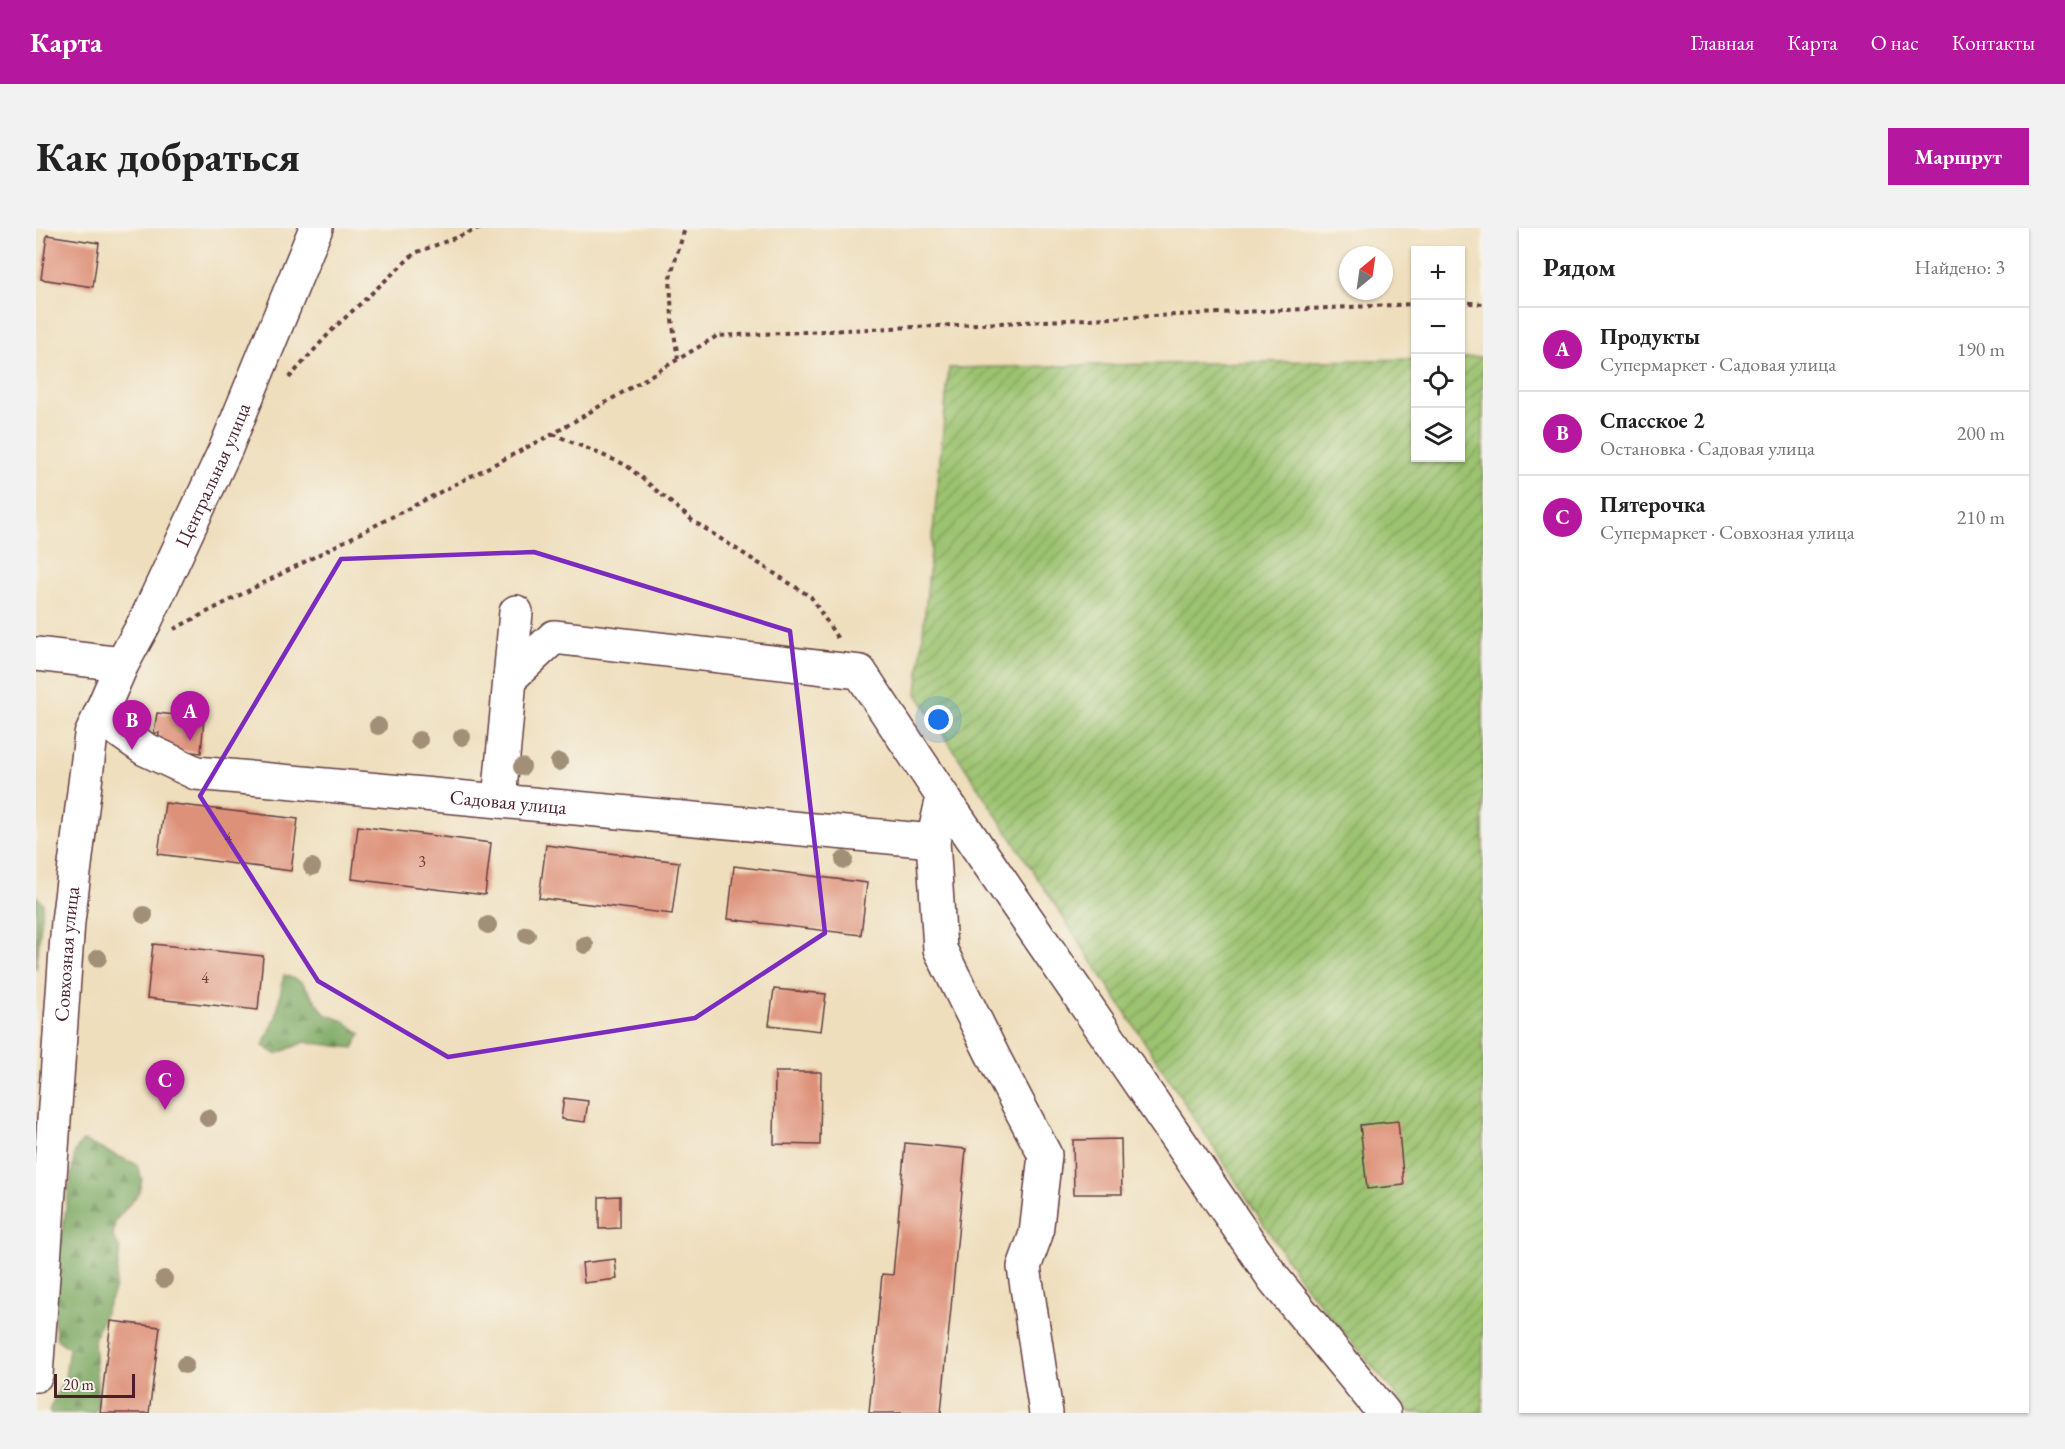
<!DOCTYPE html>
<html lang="ru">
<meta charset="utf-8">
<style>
body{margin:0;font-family:"EB Garamond",serif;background:#f2f2f2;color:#222}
.controls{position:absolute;right:18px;top:18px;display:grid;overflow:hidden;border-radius:0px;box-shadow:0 2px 4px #0004}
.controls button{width:54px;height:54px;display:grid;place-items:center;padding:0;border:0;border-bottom:2px solid #e0e0e0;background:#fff;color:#222;font:30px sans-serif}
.compass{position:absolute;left:1303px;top:18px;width:54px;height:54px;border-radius:50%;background:#fff;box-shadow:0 2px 4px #0004;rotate:29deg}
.scale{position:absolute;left:18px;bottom:15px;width:81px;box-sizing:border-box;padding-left:6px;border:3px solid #4a1f2b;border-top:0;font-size:16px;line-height:21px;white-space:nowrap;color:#4a1f2b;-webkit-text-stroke:4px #f7f3e8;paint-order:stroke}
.you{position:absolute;left:903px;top:492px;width:21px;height:21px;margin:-15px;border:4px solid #fff;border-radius:50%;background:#1a73e8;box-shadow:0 0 0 9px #1a73e833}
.badge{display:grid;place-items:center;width:39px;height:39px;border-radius:50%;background:#b5179e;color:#fff;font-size:20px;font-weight:700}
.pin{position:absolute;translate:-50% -50px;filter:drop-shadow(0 2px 3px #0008)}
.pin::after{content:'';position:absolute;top:32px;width:21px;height:18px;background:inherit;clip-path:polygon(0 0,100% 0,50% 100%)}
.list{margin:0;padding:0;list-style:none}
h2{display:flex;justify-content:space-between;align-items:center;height:78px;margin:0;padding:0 24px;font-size:26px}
h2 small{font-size:20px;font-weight:400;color:#767676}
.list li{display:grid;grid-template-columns:39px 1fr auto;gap:18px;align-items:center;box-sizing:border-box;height:84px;padding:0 24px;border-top:2px solid #e0e0e0}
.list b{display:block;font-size:22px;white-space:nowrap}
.list p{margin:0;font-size:20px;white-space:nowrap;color:#767676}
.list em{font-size:20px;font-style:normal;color:#767676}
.icon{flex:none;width:33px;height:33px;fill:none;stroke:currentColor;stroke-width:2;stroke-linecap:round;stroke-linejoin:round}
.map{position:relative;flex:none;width:1447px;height:1185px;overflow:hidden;border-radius:0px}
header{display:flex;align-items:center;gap:36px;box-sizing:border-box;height:84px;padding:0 30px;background:#b5179e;color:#fff}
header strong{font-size:28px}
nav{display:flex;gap:33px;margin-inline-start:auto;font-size:21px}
.intro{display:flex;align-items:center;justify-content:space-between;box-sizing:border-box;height:144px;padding:0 36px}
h1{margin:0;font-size:42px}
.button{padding:15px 27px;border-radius:0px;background:#b5179e;color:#fff;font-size:21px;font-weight:700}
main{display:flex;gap:36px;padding:0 36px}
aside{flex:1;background:#fff;border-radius:0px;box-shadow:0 2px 4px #0004}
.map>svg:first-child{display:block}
</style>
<header>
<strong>Карта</strong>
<nav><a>Главная</a><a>Карта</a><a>О нас</a><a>Контакты</a></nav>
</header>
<div class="intro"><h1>Как добраться</h1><a class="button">Маршрут</a></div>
<main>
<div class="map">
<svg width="1447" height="1185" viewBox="0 0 1447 1185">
<defs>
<pattern id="forest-firs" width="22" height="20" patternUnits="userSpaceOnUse" patternTransform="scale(1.5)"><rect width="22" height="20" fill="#7ca962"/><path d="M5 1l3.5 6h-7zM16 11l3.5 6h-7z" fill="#688951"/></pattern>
<pattern id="garden-furrows" width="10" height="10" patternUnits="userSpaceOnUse" patternTransform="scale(1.5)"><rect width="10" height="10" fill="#9bc36f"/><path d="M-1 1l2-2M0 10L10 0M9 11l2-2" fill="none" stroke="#809e5b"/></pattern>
</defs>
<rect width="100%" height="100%" fill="#f7f3e8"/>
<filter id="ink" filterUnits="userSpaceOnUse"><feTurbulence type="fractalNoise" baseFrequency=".0167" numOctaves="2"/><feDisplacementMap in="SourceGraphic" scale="12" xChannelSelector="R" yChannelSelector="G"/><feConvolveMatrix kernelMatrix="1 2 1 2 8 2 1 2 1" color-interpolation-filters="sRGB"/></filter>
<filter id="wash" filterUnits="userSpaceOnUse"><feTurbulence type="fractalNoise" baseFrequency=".008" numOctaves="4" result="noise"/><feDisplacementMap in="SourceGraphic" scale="24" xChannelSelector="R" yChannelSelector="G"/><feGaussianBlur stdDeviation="1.35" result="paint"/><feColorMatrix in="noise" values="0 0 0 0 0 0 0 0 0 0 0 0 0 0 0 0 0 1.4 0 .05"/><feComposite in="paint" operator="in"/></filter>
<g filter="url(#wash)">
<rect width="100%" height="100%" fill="#eedebc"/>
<path fill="url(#forest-firs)" stroke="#636446" stroke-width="1.5" d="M0,668L7,675L0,743Z
M248,747L266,754L289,786L308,793L325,806L317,820L269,814L240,826L227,818L240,789Z
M47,913L100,936L106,950L103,965L79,993L77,1009L84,1021L79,1060L58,1110L62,1178L58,1185H14L13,1182L29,1150L33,1120L21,1111L15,1075L39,923Z"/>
<path fill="url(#garden-furrows)" stroke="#72714d" stroke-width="1.5" d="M1447,129V1185H1375L1265,1053L881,466L913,140L1379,131L1380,230H1424L1425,130Z"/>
<g id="blocks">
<path fill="#de9179" d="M11,7L63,15L57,59L5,51Z
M121,485L168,490L165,525L121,520L123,505H118Z
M129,575L262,591L255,643L122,626Z
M322,598L455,615L449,667L316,651Z
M510,617L643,634L636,686L503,670Z
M698,638L831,655L825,707L692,691Z
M117,716L227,728L222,782L111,770Z
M738,761L790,766L785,803L733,797Z
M739,844H785L784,917L738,916Z
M528,870L552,873L549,894L525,891Z
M1362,893L1368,957L1331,961L1324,897Z
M1085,911L1086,966H1038L1037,912Z
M869,915L930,921L905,1185H833L846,1046L857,1047Z
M584,968V1000L563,1001V969Z
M579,1031L581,1051L548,1055L546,1035Z
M75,1093L124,1099L113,1185H64Z"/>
</g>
</g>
<g filter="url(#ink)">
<use href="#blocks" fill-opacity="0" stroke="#633c41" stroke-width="1.5"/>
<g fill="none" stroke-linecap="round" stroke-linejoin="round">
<defs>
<g id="minor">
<path d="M0,426L86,436"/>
<path d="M474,450L518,409L824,444L907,569L897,613L904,721L960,834L1009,927L1000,1006L988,1039L1010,1185"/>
<path id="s1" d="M63,489L109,521L160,545L897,613"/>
<path d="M907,569L1238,1051L1348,1185"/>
<path d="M463,573L480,384"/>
<path id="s2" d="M0,1147L32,694L55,507L86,436L109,394L190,220L280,0"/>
</g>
</defs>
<use href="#minor" stroke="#633c41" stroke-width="36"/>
<path stroke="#633c41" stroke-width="4" stroke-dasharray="4.5 4.5" stroke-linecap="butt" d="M1424,74L1447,76
M642,131L636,91L634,50L649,0
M253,150L297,101L379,25L445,0
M517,206L590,237L657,293L775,369L802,411
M138,401L517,206L681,108L1380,76"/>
<use href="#minor" stroke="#fff" stroke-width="33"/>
</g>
<g fill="#a19077">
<circle cx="342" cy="498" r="9"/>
<circle cx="426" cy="509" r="9"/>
<circle cx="383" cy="512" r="9"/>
<circle cx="523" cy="534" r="9"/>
<circle cx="486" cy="539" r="9"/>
<circle cx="808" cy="632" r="9"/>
<circle cx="276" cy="639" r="9"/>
<circle cx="108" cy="687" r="9"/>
<circle cx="452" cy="697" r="9"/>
<circle cx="491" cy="707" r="9"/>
<circle cx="549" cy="717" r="9"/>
<circle cx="62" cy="730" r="9"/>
<circle cx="172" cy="890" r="9"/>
<circle cx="128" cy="1051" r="9"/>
<circle cx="149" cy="1137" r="9"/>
</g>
</g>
<path fill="none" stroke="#7b2cbf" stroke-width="4.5" stroke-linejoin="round" d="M498,324L754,403L789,705L659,790L412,829L282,753L164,568L305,331Z"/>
<g text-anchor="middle" stroke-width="4.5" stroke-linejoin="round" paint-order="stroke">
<g font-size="16" fill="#6f3c3e">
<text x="192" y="615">4</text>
<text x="386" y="639">3</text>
<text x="169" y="755">4</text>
</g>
<g font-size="20" fill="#4a1f2b" stroke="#f7f3e8">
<text dy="7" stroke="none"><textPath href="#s2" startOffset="930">Центральная улица</textPath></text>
<text dy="7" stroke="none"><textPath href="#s1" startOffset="426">Садовая улица</textPath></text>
<text dy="7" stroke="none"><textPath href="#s2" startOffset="422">Совхозная улица</textPath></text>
</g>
</g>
</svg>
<div class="controls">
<button>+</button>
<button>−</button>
<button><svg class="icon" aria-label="locate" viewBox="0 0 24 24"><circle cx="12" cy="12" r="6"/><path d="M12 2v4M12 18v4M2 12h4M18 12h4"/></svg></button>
<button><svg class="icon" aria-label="layers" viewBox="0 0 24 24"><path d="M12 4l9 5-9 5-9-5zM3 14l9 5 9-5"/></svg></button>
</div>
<svg class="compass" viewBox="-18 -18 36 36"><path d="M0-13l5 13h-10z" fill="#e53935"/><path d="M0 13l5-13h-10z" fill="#767676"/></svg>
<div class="scale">20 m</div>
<div class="you"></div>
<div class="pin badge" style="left:154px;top:513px">A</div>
<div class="pin badge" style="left:96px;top:522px">B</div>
<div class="pin badge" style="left:129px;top:882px">C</div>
</div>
<aside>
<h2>Рядом<small>Найдено: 3</small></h2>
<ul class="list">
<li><span class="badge">A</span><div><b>Продукты</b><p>Супермаркет · Садовая улица</p></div><em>190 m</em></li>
<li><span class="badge">B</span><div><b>Спасское 2</b><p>Остановка · Садовая улица</p></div><em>200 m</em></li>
<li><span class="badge">C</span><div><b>Пятерочка</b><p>Супермаркет · Совхозная улица</p></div><em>210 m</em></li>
</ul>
</aside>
</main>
